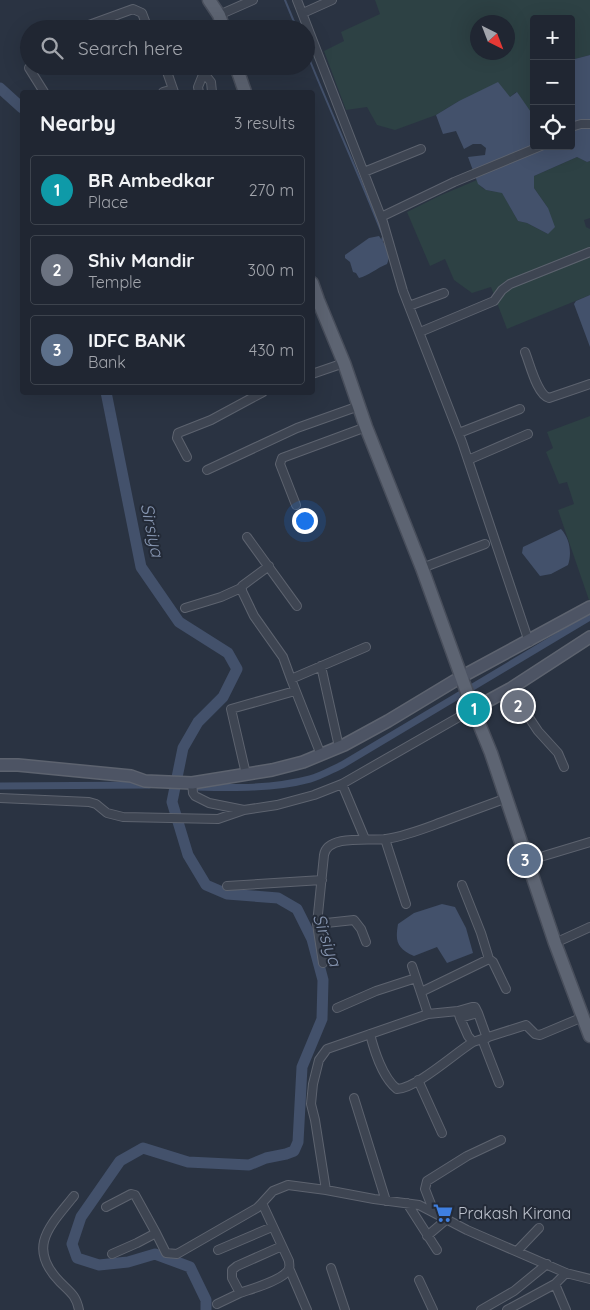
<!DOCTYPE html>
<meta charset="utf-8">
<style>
body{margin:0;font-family:Quicksand,sans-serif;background:#2d323e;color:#f1f3f6}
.controls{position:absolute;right:15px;top:15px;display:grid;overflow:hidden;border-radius:5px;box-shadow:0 5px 20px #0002}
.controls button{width:45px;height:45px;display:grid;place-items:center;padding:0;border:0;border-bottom:1px solid #3d434d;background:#202632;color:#f1f3f6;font:25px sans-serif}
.compass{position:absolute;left:470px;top:15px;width:45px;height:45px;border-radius:50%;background:#202632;box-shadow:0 5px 20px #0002;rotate:138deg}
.you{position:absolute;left:304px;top:520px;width:18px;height:18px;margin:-12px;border:4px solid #fff;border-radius:50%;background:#1a73e8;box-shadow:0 0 0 8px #1a73e833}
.badge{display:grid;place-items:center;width:32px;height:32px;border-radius:50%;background:#9cb7f0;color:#fff;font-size:16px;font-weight:700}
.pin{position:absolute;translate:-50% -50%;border:2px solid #fff;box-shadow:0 1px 5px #0006}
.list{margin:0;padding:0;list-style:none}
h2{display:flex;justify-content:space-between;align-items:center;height:65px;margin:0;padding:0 20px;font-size:21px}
h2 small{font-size:16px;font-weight:400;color:#a2a5ac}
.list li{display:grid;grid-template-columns:32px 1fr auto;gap:15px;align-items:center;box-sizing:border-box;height:70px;margin:0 10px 10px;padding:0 10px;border:1px solid #3d434d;border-radius:5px}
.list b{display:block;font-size:19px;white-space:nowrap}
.list p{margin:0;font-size:16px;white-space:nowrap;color:#a2a5ac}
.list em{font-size:16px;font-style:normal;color:#a2a5ac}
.icon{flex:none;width:28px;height:28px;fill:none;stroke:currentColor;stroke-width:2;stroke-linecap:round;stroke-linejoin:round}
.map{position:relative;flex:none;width:590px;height:1310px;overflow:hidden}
.search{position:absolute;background:#202632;box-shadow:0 5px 20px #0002;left:20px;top:20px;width:295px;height:55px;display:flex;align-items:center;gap:12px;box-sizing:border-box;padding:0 18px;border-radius:28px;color:#a2a5ac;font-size:19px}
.panel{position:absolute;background:#202632;box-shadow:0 5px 20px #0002;left:20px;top:90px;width:295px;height:305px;border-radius:5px}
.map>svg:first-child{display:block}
</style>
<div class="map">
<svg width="590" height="1310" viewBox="0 0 590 1310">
<rect width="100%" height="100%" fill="#2a3342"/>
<path fill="#2d4144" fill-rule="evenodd" d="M375,0H590V55L571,60V19H534V130L532,129L533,115L516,92L510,97L459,101L436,115L395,130L377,125L367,107L346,110L324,51L344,41L341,32L380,14ZM478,22H508V52H478Z
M577,157L587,162L590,161V218L584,220L586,227L590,229V295L507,329L491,287L472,293L454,280L445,259L430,266L407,212L439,196L477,180C481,192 492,191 502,192L518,221L527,223L548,234V208L534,188V176Z
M590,416V603L558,510L574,504L567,482L559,484L546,452L553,448L547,432Z"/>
<path fill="#43516b" d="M590,55V161L587,162L577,157L534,176V188L548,208L555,227L548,234L527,223L518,221L502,193L486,190L478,184L468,157L485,155L486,148L481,144H473L464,149L456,131L443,134L436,115L459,101L498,82L510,97L517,92L533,115L532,129L534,130V146H571V60Z
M379,236C385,245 392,253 387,264C377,268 368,276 359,278L356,273L353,272L350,262L345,258V255L369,238Z
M590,295V347L574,304L576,301Z
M561,529C570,539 572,553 568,565L551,574L540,576L522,553L523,547Z
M442,904L455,907L466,928L473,953L447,963L437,947L414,956C397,948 395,942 398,924L414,913Z"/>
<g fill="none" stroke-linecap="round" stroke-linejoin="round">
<path stroke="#43516b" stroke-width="2" d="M285,0L297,29
M306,51C331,113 359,174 383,236L382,241"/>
<path stroke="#43516b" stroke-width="7" d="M0,786L149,785
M195,787C233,788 273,789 310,779C321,776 331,770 342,765L590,617"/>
<path stroke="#43516b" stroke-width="11" d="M0,88L22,108
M106,392L141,567L179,622L228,653L237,669L223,697L198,722L183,748L172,802L188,855L206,885L227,894L278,898L297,909L312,939L323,980L322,1019L302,1067L298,1142L294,1151L286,1154L266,1158L249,1165L188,1162L143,1148L120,1161L81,1217L72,1244L77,1258L99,1265L128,1262L155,1254L190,1267L206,1300V1310"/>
<defs>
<path id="street" d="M297,0L383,222L403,291L462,442L529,642
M303,13L332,0
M219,15L253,0
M78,29L133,9L142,13L148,29
M165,66L174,92
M29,68L44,92
M163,92L173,89
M199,92L198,87L202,77H207L211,82L212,92
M571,127L581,124H590
M364,172L421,149
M381,217L454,182L541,146
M409,306L444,293
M420,332L494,301L502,290L510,284L590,252
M525,352C530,364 537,395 549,398L590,384
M312,374L344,363
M459,433L520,409
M187,457L177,438L178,433L211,420L263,392
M468,460L528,434
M207,470L297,428L359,406
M296,505L280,464L282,458L366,427
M247,537L297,606
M269,566L242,586V591L254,616L283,657L291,679L321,755
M422,568L485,544
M185,608L221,597L241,588
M321,666L339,747
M291,679L366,647
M510,689L538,731L558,753L564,767
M246,774L231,709L295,691
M192,783L193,793L195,796L209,803L244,810L277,805L314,795L342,784L473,709
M342,784L365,839
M0,798L89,802L96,804L107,813L123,817L218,819L244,810
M385,839L406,904
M527,861L590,842
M462,885L481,933L489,959
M227,886L322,880
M317,924L354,920L361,929L366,942
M555,943L590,927
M323,963L317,924L324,855C327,834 371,841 386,839C406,836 423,829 442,822C463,814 485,806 507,798
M412,966L428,1014
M421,992L489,959L493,962L506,989
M337,1008L376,991L416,978
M458,1011L472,1007H475L478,1013L487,1038
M460,1018L468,1036L473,1042L482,1039L499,1083
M370,1034C374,1050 383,1078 397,1089C417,1088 455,1053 473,1042
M482,1039L526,1025L535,1034L540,1035L583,1017
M418,1080L442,1133
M354,1098L386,1201
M326,1190L315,1120L311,1104L313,1084L319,1060L327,1049L428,1014L458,1011L460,1018L478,1013
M74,1196C50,1226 26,1247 60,1282C70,1292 76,1295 79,1310
M407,1203L437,1250
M106,1207L131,1194L135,1195L156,1233
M434,1212L425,1189L427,1181L467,1156L501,1140
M427,1236L447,1219
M218,1250L272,1227
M517,1251L539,1228
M112,1254L137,1243L156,1233L166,1253L177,1254L257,1208L262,1203
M289,1268L307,1310
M331,1268L345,1310
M419,1280L433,1310
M555,1284L566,1310
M240,1293C251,1289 284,1280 289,1269C290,1267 289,1263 289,1261L262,1203L273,1191L288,1185L326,1190L374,1199L419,1205L467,1230L566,1273L590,1279
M217,1304L240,1293L232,1278V1270L237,1266L282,1246
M481,1310L514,1291L547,1264
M507,1310L555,1284L566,1273"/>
<path id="secondary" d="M473,709L510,689L590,637
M0,765H18L131,776L145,781L192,783L272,770L303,762L344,745L388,721L461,677L590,607"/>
<path id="primary" d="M209,0L219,15L224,29
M236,66L245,92
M312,283L318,300L344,363L366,427L422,568L473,709L491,753L555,943L590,1036"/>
</defs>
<use href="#street" stroke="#5d636f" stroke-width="10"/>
<use href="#secondary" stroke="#5d636f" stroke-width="14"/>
<use href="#primary" stroke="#484e5b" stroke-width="15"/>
<use href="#street" stroke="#3e4552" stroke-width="8"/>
<use href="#secondary" stroke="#4d5464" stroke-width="11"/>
<use href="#primary" stroke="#5d6472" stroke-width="12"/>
</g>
<defs>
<symbol id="supermarket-bare" viewBox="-9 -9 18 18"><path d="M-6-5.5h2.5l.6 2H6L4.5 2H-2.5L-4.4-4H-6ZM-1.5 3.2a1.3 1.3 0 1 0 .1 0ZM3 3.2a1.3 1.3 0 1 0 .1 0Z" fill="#3f7fe0" stroke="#232a37" stroke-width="2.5" paint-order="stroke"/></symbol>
</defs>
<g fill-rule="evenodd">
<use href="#supermarket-bare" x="429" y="1199" width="28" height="28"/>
</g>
<g text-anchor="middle" stroke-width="4" stroke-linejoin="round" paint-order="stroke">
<g font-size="16" fill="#bcc1cc" stroke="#232a37" text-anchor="start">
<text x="458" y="1219">Prakash Kirana</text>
</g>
<g font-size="18" font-style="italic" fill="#8695b0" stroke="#232a37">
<text transform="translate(152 530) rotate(78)" y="6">Sirsiya</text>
<text transform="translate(327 940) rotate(71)" y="6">Sirsiya</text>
</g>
</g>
</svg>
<div class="controls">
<button>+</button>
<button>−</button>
<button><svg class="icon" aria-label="locate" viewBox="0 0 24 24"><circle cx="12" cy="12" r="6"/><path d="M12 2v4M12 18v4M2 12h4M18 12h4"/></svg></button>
</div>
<svg class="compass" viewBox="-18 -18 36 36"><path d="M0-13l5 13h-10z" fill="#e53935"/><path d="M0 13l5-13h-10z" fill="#a2a5ac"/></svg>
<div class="you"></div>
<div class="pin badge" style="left:474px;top:709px;background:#0f9aa8">1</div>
<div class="pin badge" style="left:518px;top:706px;background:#6b7280">2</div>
<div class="pin badge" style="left:525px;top:860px;background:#5c6f8a">3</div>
<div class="search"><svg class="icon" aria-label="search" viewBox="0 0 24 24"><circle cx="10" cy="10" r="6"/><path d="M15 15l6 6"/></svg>Search here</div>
<section class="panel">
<h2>Nearby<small>3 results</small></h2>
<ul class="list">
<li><span class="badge" style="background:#0f9aa8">1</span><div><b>BR Ambedkar</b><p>Place</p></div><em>270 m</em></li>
<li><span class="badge" style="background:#6b7280">2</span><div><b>Shiv Mandir</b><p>Temple</p></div><em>300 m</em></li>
<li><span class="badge" style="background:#5c6f8a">3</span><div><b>IDFC BANK</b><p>Bank</p></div><em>430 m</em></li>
</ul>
</section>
</div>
